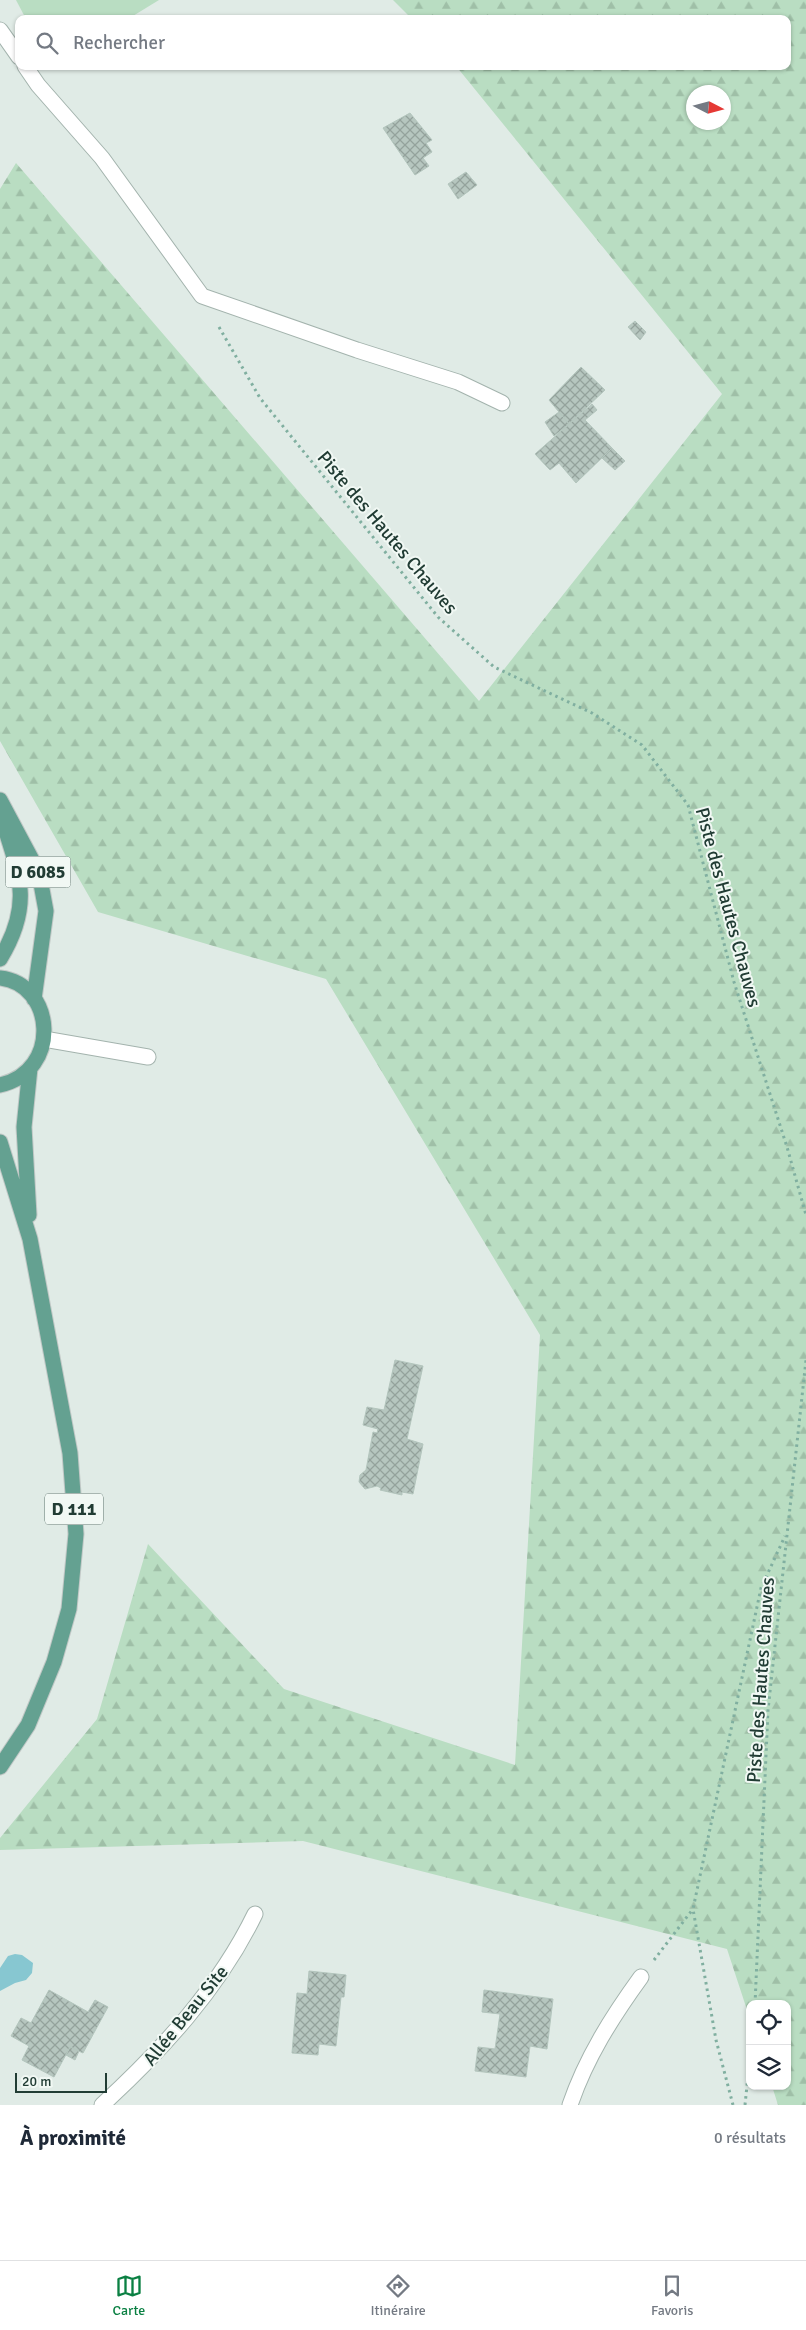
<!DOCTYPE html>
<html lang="fr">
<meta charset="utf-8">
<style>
body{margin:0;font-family:Signika,sans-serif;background:#f2f2f3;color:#1f2937}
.controls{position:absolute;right:15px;bottom:15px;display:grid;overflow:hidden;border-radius:10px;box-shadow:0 1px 4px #0004}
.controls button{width:45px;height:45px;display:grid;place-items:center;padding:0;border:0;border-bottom:1px solid #e0e1e3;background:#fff;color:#1f2937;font:25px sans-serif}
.compass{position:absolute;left:686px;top:85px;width:45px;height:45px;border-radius:50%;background:#fff;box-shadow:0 1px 4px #0004;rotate:96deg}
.scale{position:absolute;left:15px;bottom:12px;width:92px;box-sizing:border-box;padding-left:5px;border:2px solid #213c34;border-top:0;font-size:14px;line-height:18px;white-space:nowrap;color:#213c34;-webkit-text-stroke:4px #f1f8f4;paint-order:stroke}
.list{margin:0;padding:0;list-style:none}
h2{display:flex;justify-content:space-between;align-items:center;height:65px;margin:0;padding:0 20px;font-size:21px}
h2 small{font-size:16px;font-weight:400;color:#747a83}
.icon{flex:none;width:28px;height:28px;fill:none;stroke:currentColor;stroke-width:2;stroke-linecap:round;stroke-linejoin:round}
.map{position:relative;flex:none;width:806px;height:2105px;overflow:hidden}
.search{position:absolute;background:#fff;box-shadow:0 1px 4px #0004;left:15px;right:15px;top:15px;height:55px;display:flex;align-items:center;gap:12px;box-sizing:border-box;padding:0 18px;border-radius:10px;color:#747a83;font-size:19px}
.sheet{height:155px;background:#fff}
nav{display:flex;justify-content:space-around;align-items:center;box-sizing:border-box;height:70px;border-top:1px solid #e0e1e3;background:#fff;font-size:14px;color:#747a83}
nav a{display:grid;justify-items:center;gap:2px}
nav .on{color:#0b8043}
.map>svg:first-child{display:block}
</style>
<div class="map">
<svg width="806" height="2105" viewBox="0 0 806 2105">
<defs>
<pattern id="forest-firs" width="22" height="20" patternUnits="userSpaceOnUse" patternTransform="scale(1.25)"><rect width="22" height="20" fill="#b9ddc2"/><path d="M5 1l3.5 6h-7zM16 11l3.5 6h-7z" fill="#9fbfa7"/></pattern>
<pattern id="building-cross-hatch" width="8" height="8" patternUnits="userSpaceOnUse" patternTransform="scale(1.25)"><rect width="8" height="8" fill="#b6c6bf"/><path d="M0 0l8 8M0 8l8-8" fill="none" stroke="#94a29c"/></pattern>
</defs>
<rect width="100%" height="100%" fill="#e0ebe6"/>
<path fill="#b9ddc2" d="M16,0H159L128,19H26Z"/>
<path fill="url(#forest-firs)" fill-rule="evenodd" d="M393,0H806V2105H778L772,2086H787V2004H750V2019L727,1949L303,1841L0,1850V1838L97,1719L148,1544L284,1689L515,1765L540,1335L326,979L98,912L0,741V189L16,163L479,701L722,394L456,66H787V19H412ZM694,92H724V122H694Z"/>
<path fill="#87c7d1" d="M15,1954L22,1955L33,1963L32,1973L26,1980L15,1983L0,1991V1968L8,1956Z"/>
<path fill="url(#building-cross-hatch)" stroke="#b3c5bd" d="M410,113L432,140L426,143L432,152L423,158L429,166L415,175L383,128Z
M466,172L477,185L458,199L448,184Z
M635,321L646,332L640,340L628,327Z
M581,367L605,390L569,424L549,400Z
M592,404L597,410L585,420L612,448L576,483L559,463L550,470L535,454Z
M559,412L569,424L554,436L545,422Z
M612,448L625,461L615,470L602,458Z
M395,1360L423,1366L407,1439L423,1444L413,1494L402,1492V1495L380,1490L381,1488L377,1486L365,1489L359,1482L360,1475L366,1470L373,1432L377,1433L378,1429L363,1425L367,1407L384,1410Z
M309,1971L346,1975L344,1997H341L336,2046L319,2044L318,2055L292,2053L297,1993L307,1994Z
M49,1990L88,2012L95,2000L108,2007L83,2053L70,2047L54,2077L22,2060L29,2046L11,2036L21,2018L31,2023Z
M484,1990L553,1999L547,2049L530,2046L526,2077L475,2071L478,2047L495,2049L500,2014L482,2012Z
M70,2047L79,2051L75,2060L66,2055Z"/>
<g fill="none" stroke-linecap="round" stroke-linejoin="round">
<defs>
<path id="minor" d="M0,30L19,57
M25,66L38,85L102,158L202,296L357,350L458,382L502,403
M44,1039L148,1057
M102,2105C162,2050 219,1988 255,1914
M570,2105C586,2058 612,2017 641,1977"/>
<path id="major" d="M0,800L39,873L46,911L34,999
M0,959C33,905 20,875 2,819
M0,978C55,984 62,1071 0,1085
M0,1142L30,1239L70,1453L76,1534L69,1609L54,1662L28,1725L0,1767
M29,1215L24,1127L30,1068"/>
</defs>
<use href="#minor" stroke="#a3b3ad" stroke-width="17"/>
<use href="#major" stroke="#c1c8c6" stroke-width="17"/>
<path stroke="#80afa0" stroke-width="3" stroke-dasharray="2.5 4" stroke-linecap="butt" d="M219,327L260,398L438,617L494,667L592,713L642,745L688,805L734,982L787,1147L806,1215
M654,1960L693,1909
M755,2004L768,1710L806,1360
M733,2105L716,2040L693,1909L761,1588L785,1536
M745,2105L750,2056"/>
<use href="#minor" stroke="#fff" stroke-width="15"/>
<use href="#major" stroke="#64a191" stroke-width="15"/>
</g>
<g text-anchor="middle" stroke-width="4" stroke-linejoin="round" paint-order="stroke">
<g fill="#f1f8f4" stroke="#5f746e" stroke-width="1">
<rect x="5.5" y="856.5" width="65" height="31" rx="4"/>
<rect x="45" y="1493.5" width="58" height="31" rx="4"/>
</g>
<g font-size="18" font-weight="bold" fill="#213c34">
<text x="38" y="878">D 6085</text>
<text x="74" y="1515">D 111</text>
</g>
<g font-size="19" fill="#213c34" stroke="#f1f8f4">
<text transform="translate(388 532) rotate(50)" y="7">Piste des Hautes Chauves</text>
<text transform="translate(729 907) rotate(75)" y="7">Piste des Hautes Chauves</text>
<text transform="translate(760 1680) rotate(-86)" y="7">Piste des Hautes Chauves</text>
<text transform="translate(185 2015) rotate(-51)" y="7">Allée Beau Site</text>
</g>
</g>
</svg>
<div class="controls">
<button><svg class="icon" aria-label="locate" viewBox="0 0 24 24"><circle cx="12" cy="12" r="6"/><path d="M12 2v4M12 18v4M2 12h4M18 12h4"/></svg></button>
<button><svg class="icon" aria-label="layers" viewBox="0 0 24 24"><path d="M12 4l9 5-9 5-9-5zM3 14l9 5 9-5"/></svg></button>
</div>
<svg class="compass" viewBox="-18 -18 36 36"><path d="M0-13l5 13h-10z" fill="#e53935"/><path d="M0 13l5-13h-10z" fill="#747a83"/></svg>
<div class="scale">20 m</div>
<div class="search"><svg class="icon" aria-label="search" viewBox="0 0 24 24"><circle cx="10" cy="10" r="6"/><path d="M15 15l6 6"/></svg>Rechercher</div>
</div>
<section class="sheet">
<h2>À proximité<small>0 résultats</small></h2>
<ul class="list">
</ul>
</section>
<nav>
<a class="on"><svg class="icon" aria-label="map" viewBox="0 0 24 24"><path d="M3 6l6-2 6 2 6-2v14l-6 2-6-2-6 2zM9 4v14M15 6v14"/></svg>Carte</a>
<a><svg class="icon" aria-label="directions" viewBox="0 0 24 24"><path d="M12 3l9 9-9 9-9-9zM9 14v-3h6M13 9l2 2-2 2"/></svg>Itinéraire</a>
<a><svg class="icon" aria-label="saved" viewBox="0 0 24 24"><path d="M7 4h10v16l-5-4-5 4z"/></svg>Favoris</a>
</nav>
